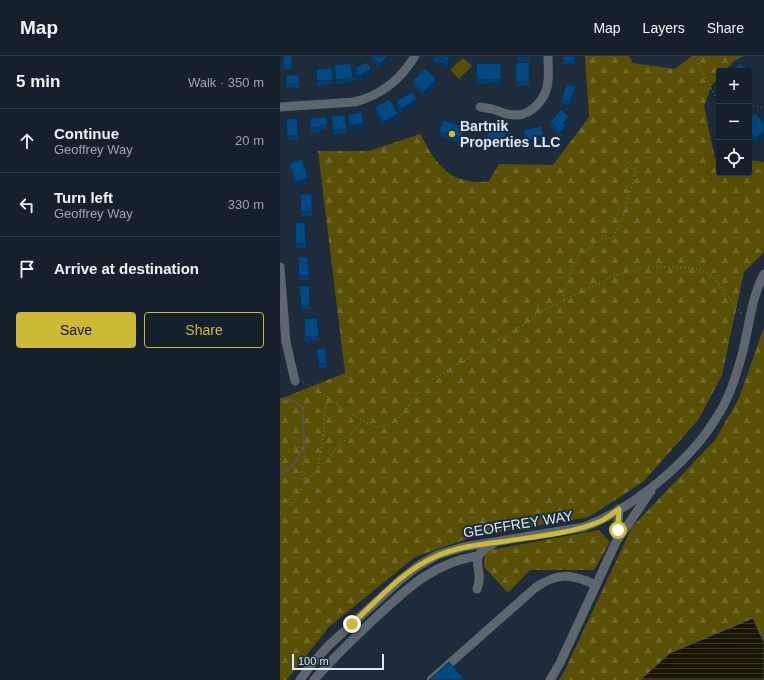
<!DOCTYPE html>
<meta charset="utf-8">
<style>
body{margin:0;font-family:Helvetica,sans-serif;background:#1f2834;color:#f1f3f6}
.controls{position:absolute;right:12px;top:12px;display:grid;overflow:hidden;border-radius:4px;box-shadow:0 4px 16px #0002}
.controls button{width:36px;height:36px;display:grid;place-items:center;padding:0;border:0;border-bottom:1px solid #353e48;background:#16202c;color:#f1f3f6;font:20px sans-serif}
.scale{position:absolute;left:12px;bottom:10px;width:92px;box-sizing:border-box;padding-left:4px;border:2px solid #dfe8f3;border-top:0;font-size:11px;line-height:14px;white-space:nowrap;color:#dfe8f3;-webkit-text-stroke:3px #1d2b3b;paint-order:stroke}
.stop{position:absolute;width:12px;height:12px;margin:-9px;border:3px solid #cdb938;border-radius:50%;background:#fff}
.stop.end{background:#cdb938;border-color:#fff;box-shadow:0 1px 4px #0008}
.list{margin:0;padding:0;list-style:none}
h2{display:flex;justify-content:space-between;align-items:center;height:52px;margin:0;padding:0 16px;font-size:17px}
h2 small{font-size:13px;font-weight:400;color:#9ea3a9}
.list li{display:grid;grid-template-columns:26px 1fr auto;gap:12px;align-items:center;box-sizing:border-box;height:64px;padding:0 16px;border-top:1px solid #353e48}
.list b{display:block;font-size:15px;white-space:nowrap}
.list p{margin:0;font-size:13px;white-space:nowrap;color:#9ea3a9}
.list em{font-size:13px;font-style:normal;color:#9ea3a9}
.actions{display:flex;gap:8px;padding:12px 16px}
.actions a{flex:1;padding:9px 0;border:1px solid #cdb938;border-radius:4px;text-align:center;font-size:14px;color:#cdb938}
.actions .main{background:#cdb938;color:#111}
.icon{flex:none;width:22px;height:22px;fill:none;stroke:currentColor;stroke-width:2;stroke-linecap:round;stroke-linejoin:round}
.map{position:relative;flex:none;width:484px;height:624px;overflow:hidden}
header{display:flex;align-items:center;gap:24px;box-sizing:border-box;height:56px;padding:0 20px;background:#16202c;border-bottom:1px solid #353e48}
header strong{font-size:19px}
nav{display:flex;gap:22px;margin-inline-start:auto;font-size:14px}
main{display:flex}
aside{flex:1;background:#16202c}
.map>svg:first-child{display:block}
</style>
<header>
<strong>Map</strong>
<nav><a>Map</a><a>Layers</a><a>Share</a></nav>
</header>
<main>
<aside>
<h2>5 min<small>Walk · 350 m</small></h2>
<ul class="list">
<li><svg class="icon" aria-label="ahead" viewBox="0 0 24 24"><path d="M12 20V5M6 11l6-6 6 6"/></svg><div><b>Continue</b><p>Geoffrey Way</p></div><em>20 m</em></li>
<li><svg class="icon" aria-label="left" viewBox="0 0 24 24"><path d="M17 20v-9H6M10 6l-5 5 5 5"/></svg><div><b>Turn left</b><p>Geoffrey Way</p></div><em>330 m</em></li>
<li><svg class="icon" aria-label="arrive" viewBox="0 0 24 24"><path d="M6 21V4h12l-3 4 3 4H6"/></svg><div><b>Arrive at destination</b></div></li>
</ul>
<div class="actions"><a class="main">Save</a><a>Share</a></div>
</aside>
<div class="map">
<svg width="484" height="624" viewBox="0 0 484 624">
<defs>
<pattern id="forest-firs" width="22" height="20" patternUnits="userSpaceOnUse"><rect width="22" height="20" fill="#594f05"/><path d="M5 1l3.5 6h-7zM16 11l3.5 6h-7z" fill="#70682a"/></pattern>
<pattern id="water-rules" width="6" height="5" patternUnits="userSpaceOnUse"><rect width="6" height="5" fill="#191500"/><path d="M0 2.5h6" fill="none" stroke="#3a3726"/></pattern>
</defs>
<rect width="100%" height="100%" fill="#1d2b3b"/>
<path fill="#594f05" d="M183,2L192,10L179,23L170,14Z"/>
<path fill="url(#forest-firs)" d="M305,0H349L353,7L395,13L412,0H464L454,5L445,15H439V22L432,29L424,50L435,102H439V117H469V104L484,106V196L464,216L442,319L419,363L363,426L309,461L195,480L135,501L49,571L9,621L6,624H0V343L65,317L38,95H89L140,78C147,90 153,103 163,112C174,124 193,128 209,125L219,108L273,109L309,61Z
M484,271V586L473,562L390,597L360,624H279L284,616L352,471L435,384L459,342Z
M319,474L330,486L314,514H250L228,537L204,511L205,495Z"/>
<path fill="url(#water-rules)" stroke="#545449" d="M473,562L484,586V624H360L390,597Z"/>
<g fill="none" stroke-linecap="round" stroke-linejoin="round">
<path stroke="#545449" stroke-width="2" d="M0,343L12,344L23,351L24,390L14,408L0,419"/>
<path stroke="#7a8593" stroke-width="1" stroke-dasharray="1 3" stroke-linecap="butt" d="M414,0L437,43H439
M469,49L484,52
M284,244L283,234L288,227L292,213L300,200L316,186L333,181L342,163L356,115L348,106
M23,326L48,341L68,357L98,372L115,366L126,354L135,341L150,325L242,270L262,255L334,220L369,211H397L420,213L434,222L463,259
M0,404L14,391L23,392L25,401L21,419L28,425
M39,411C46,405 51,398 57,392C66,383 74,375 82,365
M0,445H7L18,434L23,432
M0,458L14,444L38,411L44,377V361L48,341"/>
<path stroke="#5d656d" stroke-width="9" d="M0,51L74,46C100,40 121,23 135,0
M200,51C204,52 208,52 212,53C220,55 228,60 236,59C253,59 267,41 268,25C269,17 268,8 268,0
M0,211L6,286L15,325
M337,484L339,453
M197,533C206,512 184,503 213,488
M20,624L30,610L48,590L120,524L138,510L157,499L183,491L304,471C354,452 411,405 438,359C448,344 454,326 459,309C469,279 469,246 484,218
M34,624C52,603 72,584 92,565C126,534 150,508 197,500
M151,624L255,532C277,516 292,518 316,529
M270,624L280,607L336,486L371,435"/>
</g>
<path fill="#033e6e" d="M3,0H12V14L3,13Z
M91,0H111V2L100,12L91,3Z
M154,0H171L168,10L154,5Z
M237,0H249V5H237Z
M283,0H295V8H283Z
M249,6V30H236L235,7Z
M221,7V27L197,28L196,8Z
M54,9L73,22V26L56,28Z
M75,12L91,18L78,24L75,17Z
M36,13L53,24V28L37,30Z
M6,19H19V32H6Z
M133,25L156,27L144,40L133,30Z
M296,35L290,50L281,47V43Z
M116,45L137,48L121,57L116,50Z
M95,51L118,62L103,70L95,55Z
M68,59L84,71L71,75L68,64Z
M51,60L67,73V77L53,79Z
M30,62L47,69V73H41V76L31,77Z
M469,62L484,67V79L476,87L469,79Z
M6,63L18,79V83L7,84Z
M289,65L285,69L286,74L281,80L270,70V66Z
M207,73L227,84V88L208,89Z
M243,74L264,85L246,89L243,78Z
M159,76H185L181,88L159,80Z
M9,107L28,125L16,130L9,111Z
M20,138H32V160H21Z
M25,166L26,192H16L15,167Z
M28,200L29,224H19L18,205Z
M19,230L30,249V253L21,254Z
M24,263L39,280V284L25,286Z
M36,293L47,307V311L39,313L36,297Z"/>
<path fill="#02325a" d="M108,0H111V2L100,12V8Z
M170,0H171L168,10V5Z
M91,13V18L78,24V20Z
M473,16V21L469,26V22Z
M156,23V27L144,40V36Z
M296,31V35L290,50V46Z
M137,43V48L121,57V53Z
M118,58V62L103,70V66Z
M289,61V65L283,72V67Z
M84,67V71L71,75V70Z
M286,70V74L281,80V76Z
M185,71V76L181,88V83Z
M484,75V79L476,87V82Z
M264,80V85L246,89V85Z
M28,121V125L16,130V126Z"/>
<path fill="#034880" stroke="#02325a" d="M3,0H12V9H3Z
M92,0H108L100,8Z
M154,0H170L168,5Z
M237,0H249L237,1Z
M283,0H295V4H283Z
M88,6L91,13L78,20L75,12Z
M249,6V25L236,26L235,7Z
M71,7L73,22L56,24L54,9Z
M221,7V23L197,24L196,8Z
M459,7L473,16L469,22V15H453Z
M52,12L53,24L37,25L36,13Z
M145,12L156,23L144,36L133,25Z
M6,19H19V27L6,28Z
M287,28L296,31L290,46L281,43Z
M132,36L137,43L121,53L116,45Z
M110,43L118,58L103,66L95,51Z
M281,53L289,61L283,67L286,70L281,76L270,66Z
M81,56L84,67L71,70L68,59Z
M475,57L484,67V75L476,82L469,75V62Z
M65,59L67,73L53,74L51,60Z
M47,61V69H41V72H31L30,62Z
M17,62L18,79L7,80L6,63Z
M163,64L185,71L181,83L159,76Z
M262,70L264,80L246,85L243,74Z
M226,72L227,84L208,85L207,73Z
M22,103L28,121L16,126L9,107Z
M20,138H32V155L21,156Z
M25,166L26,188H16L15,167Z
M28,200L29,220H19L18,201Z
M29,229L30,249L21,250L19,230Z
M37,262L39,280L25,281L24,263Z
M45,292L47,307L39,308L36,293Z
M169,606L185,624H149Z"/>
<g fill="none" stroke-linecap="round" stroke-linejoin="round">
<path stroke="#cdb938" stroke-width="5" d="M72,568C98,544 123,514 157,500C177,491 198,489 219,486C252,481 291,478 321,465C327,462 333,457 339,453L338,474"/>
</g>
<circle fill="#cdb938" stroke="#1d2b3b" stroke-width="1.5" cx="172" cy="78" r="4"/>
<g text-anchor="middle" stroke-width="4" stroke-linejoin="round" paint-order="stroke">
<g font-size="14" font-weight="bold" fill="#dfe8f3" stroke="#1d2b3b" text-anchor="start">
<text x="180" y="75">Bartnik<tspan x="180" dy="16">Properties LLC</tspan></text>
</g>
<g font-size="14" fill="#dfe8f3" stroke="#1d2b3b">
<text transform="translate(238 468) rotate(-9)" y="5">GEOFFREY WAY</text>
</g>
</g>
</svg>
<div class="controls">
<button>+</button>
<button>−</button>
<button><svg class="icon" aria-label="locate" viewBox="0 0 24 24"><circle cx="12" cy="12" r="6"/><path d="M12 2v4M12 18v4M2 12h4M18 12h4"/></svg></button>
</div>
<div class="scale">100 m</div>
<div class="stop" style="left:338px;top:474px"></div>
<div class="stop end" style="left:72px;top:568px"></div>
</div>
</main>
